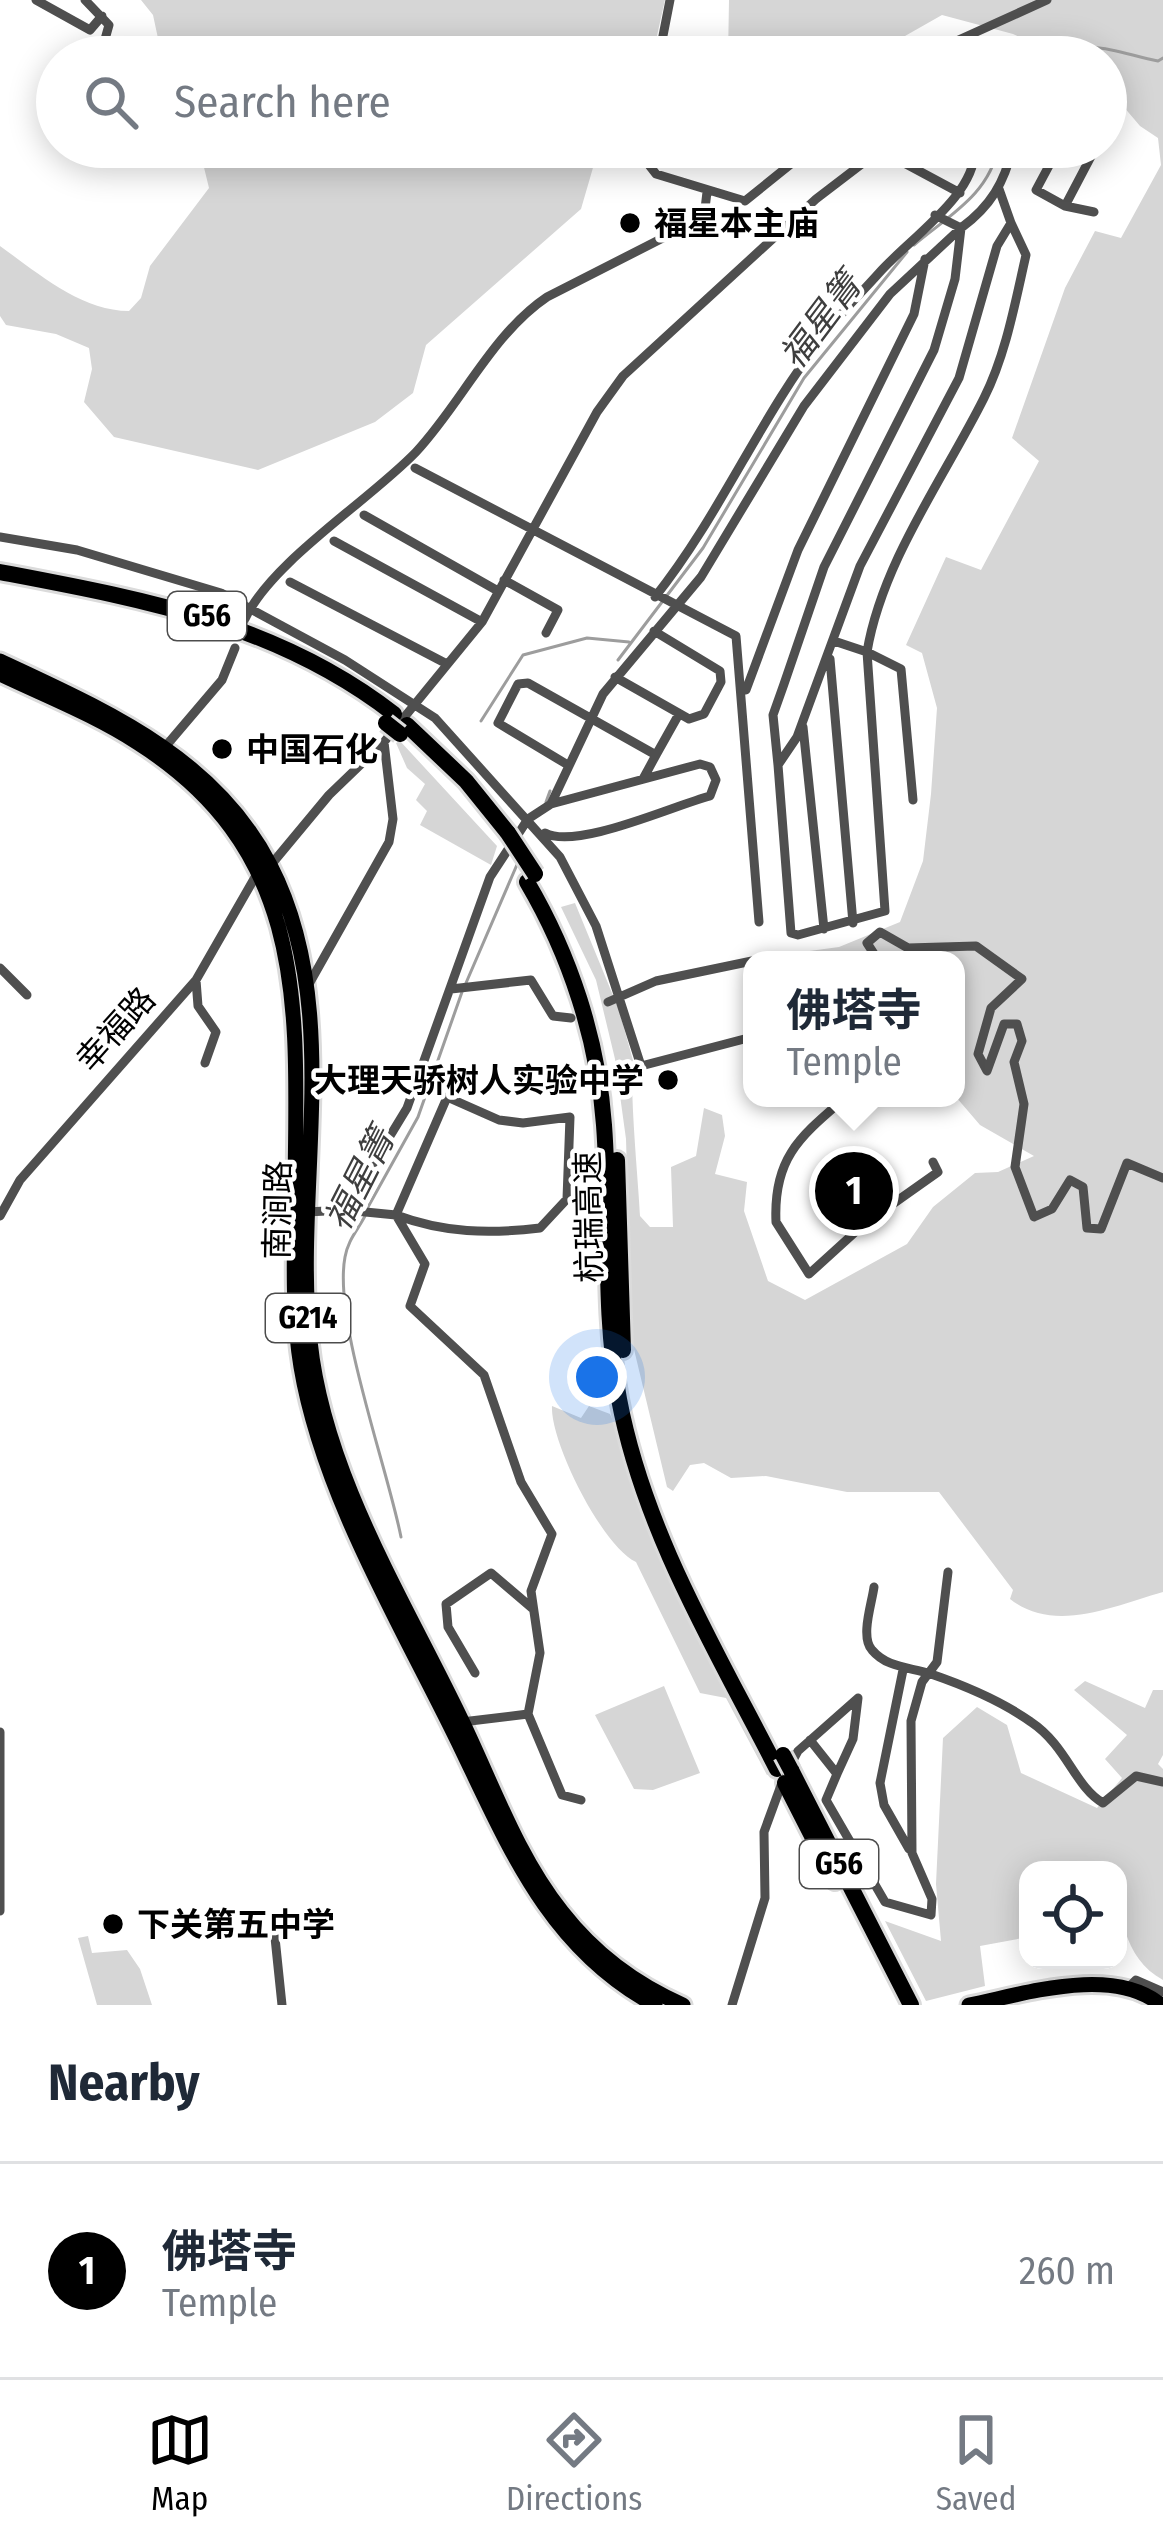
<!DOCTYPE html>
<meta charset="utf-8">
<style>
body{margin:0;font-family:"Fira Sans Condensed","Noto Sans SC",sans-serif;background:#f6f6f7;color:#1f2937}
.controls{position:absolute;right:36px;bottom:36px;display:grid;overflow:hidden;border-radius:24px;box-shadow:0 6px 30px #0003}
.controls button{width:108px;height:108px;display:grid;place-items:center;padding:0;border:0;border-bottom:3px solid #e0e1e3;background:#fff;color:#1f2937;font:60px sans-serif}
.you{position:absolute;left:597px;top:1377px;width:42px;height:42px;margin:-30px;border:9px solid #fff;border-radius:50%;background:#1a73e8;box-shadow:0 0 0 18px #1a73e833}
.badge{display:grid;place-items:center;width:78px;height:78px;border-radius:50%;background:#000;color:#fff;font-size:39px;font-weight:700}
.pin{position:absolute;translate:-50% -50%;border:6px solid #fff;box-shadow:0 3px 12px #0006}
.popup{position:absolute;left:743px;top:951px;width:222px;height:156px;box-sizing:border-box;display:grid;place-content:center;border-radius:24px;background:#fff;filter:drop-shadow(0 3px 9px #0005);font-size:39px;white-space:nowrap;color:#747a83}
.popup b{font-size:45px;color:#1f2937}
.popup::after{content:'';position:absolute;left:50%;top:100%;margin-left:-24px;border:24px solid transparent;border-top-color:#fff}
.list{margin:0;padding:0;list-style:none}
h2{display:flex;justify-content:space-between;align-items:center;height:156px;margin:0;padding:0 48px;font-size:51px}
h2 small{font-size:39px;font-weight:400;color:#747a83}
.list li{display:grid;grid-template-columns:78px 1fr auto;gap:36px;align-items:center;box-sizing:border-box;height:216px;padding:0 48px;border-top:3px solid #e0e1e3}
.list b{display:block;font-size:45px;white-space:nowrap}
.list p{margin:0;font-size:39px;white-space:nowrap;color:#747a83}
.list em{font-size:39px;font-style:normal;color:#747a83}
.icon{flex:none;width:66px;height:66px;fill:none;stroke:currentColor;stroke-width:2;stroke-linecap:round;stroke-linejoin:round}
.map{position:relative;flex:none;width:1163px;height:2005px;overflow:hidden}
.search{position:absolute;background:#fff;box-shadow:0 6px 30px #0003;left:36px;right:36px;top:36px;height:132px;display:flex;align-items:center;gap:30px;box-sizing:border-box;padding:0 42px;border-radius:66px;color:#747a83;font-size:45px}
.sheet{height:372px;background:#fff}
nav{display:flex;justify-content:space-around;align-items:center;box-sizing:border-box;height:168px;border-top:3px solid #e0e1e3;background:#fff;font-size:33px;color:#747a83}
nav a{display:grid;justify-items:center;gap:6px}
nav .on{color:#000}
.map>svg:first-child{display:block}
</style>
<div class="map">
<svg width="1163" height="2005" viewBox="0 0 1163 2005">
<rect width="100%" height="100%" fill="#fff"/>
<path fill="#d6d6d6" d="M141,0H665L656,40L633,57H162L153,15Z
M729,0H1163V1592C1114,1606 1054,1634 1010,1599L1013,1590L939,1492H847L766,1476L731,1478L704,1463L690,1465L673,1491L667,1487L632,1341L626,1139L615,1059L596,980L561,907L575,903L619,1010L634,1064C628,1078 639,1188 640,1216L650,1227H673L671,1167L696,1156L704,1108L722,1115L725,1136L715,1174L747,1182L744,1211L768,1281L805,1300L907,1244L933,1207L975,1173L998,1172L1034,1156L980,1125L956,1097V960H803L802,952L839,947L900,922L923,861L931,794L937,708L922,653L906,645L946,557L981,570L1039,461L1012,438L1065,288L1095,231L1121,238L1161,165L1158,138L1140,126L1106,86V57H1062L1013,34L942,15L868,57H728Z
M199,147H599L581,209L426,345L413,393L375,422L258,470L114,437L84,402L92,369L89,348L56,334L6,325L0,316V246C38,273 81,311 129,311L141,298L150,266L209,188Z
M400,741L497,846L491,865L420,825L427,811L416,800L425,784L407,768L396,743Z
M552,1406L581,1418L589,1406L610,1414L773,1772L767,1775L726,1698L700,1693L636,1562C602,1546 550,1442 552,1406Z
M1085,1681L1145,1708L1153,1690H1163V1755L1158,1764L1163,1769V1980C1123,1958 1118,1911 1118,1870H1028V1937L980,1946L985,1986L926,2001L885,1921L941,1941L936,1884L943,1738L977,1707L1007,1725L1021,1773L1097,1808L1122,1778L1105,1759L1127,1735L1074,1690Z
M664,1686L700,1773L653,1790L634,1789L595,1715Z
M88,1936L92,1953L127,1950L140,1969L152,2005H97L78,1938Z"/>
<g fill="none" stroke-linecap="round" stroke-linejoin="round">
<path stroke="#9d9d9d" stroke-width="3" d="M1058,57C1088,36 1124,55 1158,61L1163,58
M914,245C948,216 990,194 998,147
M618,660L703,548L804,378L907,252
M481,721L523,655L587,638L629,642
M546,802L550,791
M466,983L519,860
M368,1207L418,1117L462,992
M365,1216C357,1231 348,1240 345,1257C333,1320 387,1466 401,1537"/>
<defs>
<path id="trunk" d="M0,661C104,710 214,756 270,865C345,1010 293,1186 310,1341C324,1474 404,1600 461,1719C492,1783 517,1856 562,1912C594,1953 635,1984 683,2005
M0,674C46,696 95,715 138,743C309,852 297,1007 295,1186C295,1246 291,1307 301,1367C323,1498 405,1631 462,1750C511,1852 551,1949 655,2005
M969,2005C1025,1994 1112,1965 1161,2005"/>
<path id="motorway" d="M0,572C142,599 277,623 394,714
M407,725L466,781L508,833
M527,882C570,955 598,1040 604,1125C611,1217 602,1308 619,1399C644,1532 716,1650 777,1769
M617,1160L623,1350
M791,1770L911,2005
M785,1783L835,1881"/>
</defs>
<use href="#trunk" stroke="#dbdbdb" stroke-width="21"/>
<use href="#motorway" stroke="#dbdbdb" stroke-width="22"/>
<path stroke="#4f4f4f" stroke-width="9" d="M36,0L90,30L102,16
M85,0L109,25L100,57
M665,57L661,46L670,0
M921,57L1047,0
M1106,108L1112,115L1106,127
M662,147L649,165L656,174L745,201L812,147
M1059,147L1036,190L1065,206L1096,147
M880,150L960,193
M1065,206L1094,212
M935,215L961,228C991,206 1004,183 1013,147
M415,468L736,636L759,922
M364,515L498,591
M0,537L77,550L221,593L345,660L435,718L560,857L596,926L641,1066L752,1037
M334,541L482,622
M504,580L558,610L546,633
M290,582L447,664
M655,597C721,514 760,417 824,335C841,313 861,293 879,273C909,239 980,192 974,147
M245,619C271,562 370,500 416,452C461,404 492,334 547,297L704,217L707,192
M834,641L867,652L885,911L798,935L791,933L778,765L797,737L860,566L959,378L997,246L1011,223L999,189
M830,659L853,923
M615,677L689,719L704,714L721,682L720,671L654,631
M746,690L798,550L914,314L925,259
M803,727L824,929
M165,747L222,680L235,648
M656,755L679,714
M568,765L498,723L518,684L528,683L656,755L643,779
M778,765L773,715L784,684L824,567L934,350L955,279L961,228
M913,800L901,669L867,652C882,562 944,478 984,398C1006,354 1015,303 1026,255L1011,223
M545,833C577,850 672,806 710,796L716,780L710,767L700,764L551,804
M270,866L329,795L384,742L482,622L597,412L623,376L816,199L884,147
M878,960L867,943L880,932L908,948L976,946L1022,979L991,1008L978,1054L987,1071L1004,1024H1017L1022,1041L1014,1062L1024,1104L1015,1167L1034,1217L1052,1209L1070,1180L1083,1187L1087,1228L1101,1229L1127,1163L1163,1178
M0,968L27,995
M196,980L198,1006L216,1032L205,1063
M309,984L389,842L393,819L384,742
M451,989L531,980L553,1016L571,1018
M608,1002L656,981L752,961
M845,1098C801,1136 773,1157 776,1222L809,1274L863,1225L938,1172L933,1162
M345,1210L396,1215L458,1072
M307,1212L345,1210L407,1108L490,877L528,819L551,804L603,694L701,577L804,406L890,294L961,228
M396,1215L425,1264L410,1306L484,1375L521,1482L552,1534L531,1591L540,1653L528,1714L562,1795L581,1800
M396,1215C444,1233 489,1234 540,1228L567,1199L570,1117L523,1123L499,1120L447,1097
M0,1216L20,1180L196,980L258,872
M874,1587C872,1603 860,1637 872,1650C887,1668 910,1667 931,1674C963,1685 1003,1702 1031,1722C1067,1746 1075,1787 1103,1803L1136,1776L1163,1782
M903,1670L880,1783L884,1805L909,1849
M475,1673L448,1627L446,1604L491,1573L532,1608
M462,1722L528,1714
M0,1732V1911
M810,1740L837,1774L826,1800L885,1902L931,1915L932,1899L912,1853L911,1721L922,1682L937,1662L948,1572
M790,1766L798,1751L858,1698
M837,1774L853,1739L858,1698
M274,1928L282,2005
M1129,1987L1136,1980L1163,1992
M732,2005L765,1898L764,1832L783,1780"/>
<use href="#trunk" stroke="#000" stroke-width="15"/>
<use href="#motorway" stroke="#000" stroke-width="16"/>
<defs>
<path id="motorway-bridge" d="M386,723L400,734
M508,833L535,874
M783,1755L791,1770"/>
</defs>
<use href="#motorway-bridge" stroke="#dbdbdb" stroke-width="22" stroke-linecap="butt"/>
<use href="#motorway-bridge" stroke="#000" stroke-width="16"/>
</g>
<g fill="#000" stroke="#fff" stroke-width="4.5">
<circle cx="630" cy="223" r="12"/>
<circle cx="222" cy="749" r="12"/>
<circle cx="668" cy="1080" r="12"/>
<circle cx="113" cy="1924" r="12"/>
</g>
<g text-anchor="middle" stroke-width="9" stroke-linejoin="round" paint-order="stroke">
<g fill="#fff" stroke="#4c4c4c" stroke-width="3">
<rect x="168" y="592" width="78" height="48" rx="9"/>
<rect x="266" y="1294" width="84" height="48" rx="9"/>
<rect x="800" y="1840" width="78" height="48" rx="9"/>
</g>
<g font-size="30" font-weight="bold" fill="#000">
<text x="207" y="626">G56</text>
<text x="308" y="1328">G214</text>
<text x="839" y="1874">G56</text>
</g>
<g font-size="33" font-weight="bold" fill="#000" stroke="#fff" text-anchor="start">
<text x="654" y="235">福星本主庙</text>
<text x="246" y="761">中国石化</text>
<text x="644" y="1092" text-anchor="end">大理天骄树人实验中学</text>
<text x="137" y="1936">下关第五中学</text>
</g>
<g font-size="33" fill="#000" stroke="#fff">
<text transform="translate(115 1029) rotate(-48)" y="12">幸福路</text>
<text transform="translate(277 1210) rotate(-89)" y="12">南涧路</text>
<text transform="translate(588 1217) rotate(-91)" y="12">杭瑞高速</text>
</g>
<g font-size="36" font-style="italic" fill="#3e3e3e" stroke="#fff">
<text transform="translate(820 320) rotate(-53)" y="13">福星箐</text>
<text transform="translate(359 1179) rotate(-63)" y="13">福星箐</text>
</g>
</g>
</svg>
<div class="controls">
<button><svg class="icon" aria-label="locate" viewBox="0 0 24 24"><circle cx="12" cy="12" r="6"/><path d="M12 2v4M12 18v4M2 12h4M18 12h4"/></svg></button>
</div>
<div class="you"></div>
<div class="pin badge" style="left:854px;top:1191px">1</div>
<div class="popup"><b>佛塔寺</b>Temple</div>
<div class="search"><svg class="icon" aria-label="search" viewBox="0 0 24 24"><circle cx="10" cy="10" r="6"/><path d="M15 15l6 6"/></svg>Search here</div>
</div>
<section class="sheet">
<h2>Nearby<small></small></h2>
<ul class="list">
<li><span class="badge">1</span><div><b>佛塔寺</b><p>Temple</p></div><em>260 m</em></li>
</ul>
</section>
<nav>
<a class="on"><svg class="icon" aria-label="map" viewBox="0 0 24 24"><path d="M3 6l6-2 6 2 6-2v14l-6 2-6-2-6 2zM9 4v14M15 6v14"/></svg>Map</a>
<a><svg class="icon" aria-label="directions" viewBox="0 0 24 24"><path d="M12 3l9 9-9 9-9-9zM9 14v-3h6M13 9l2 2-2 2"/></svg>Directions</a>
<a><svg class="icon" aria-label="saved" viewBox="0 0 24 24"><path d="M7 4h10v16l-5-4-5 4z"/></svg>Saved</a>
</nav>
